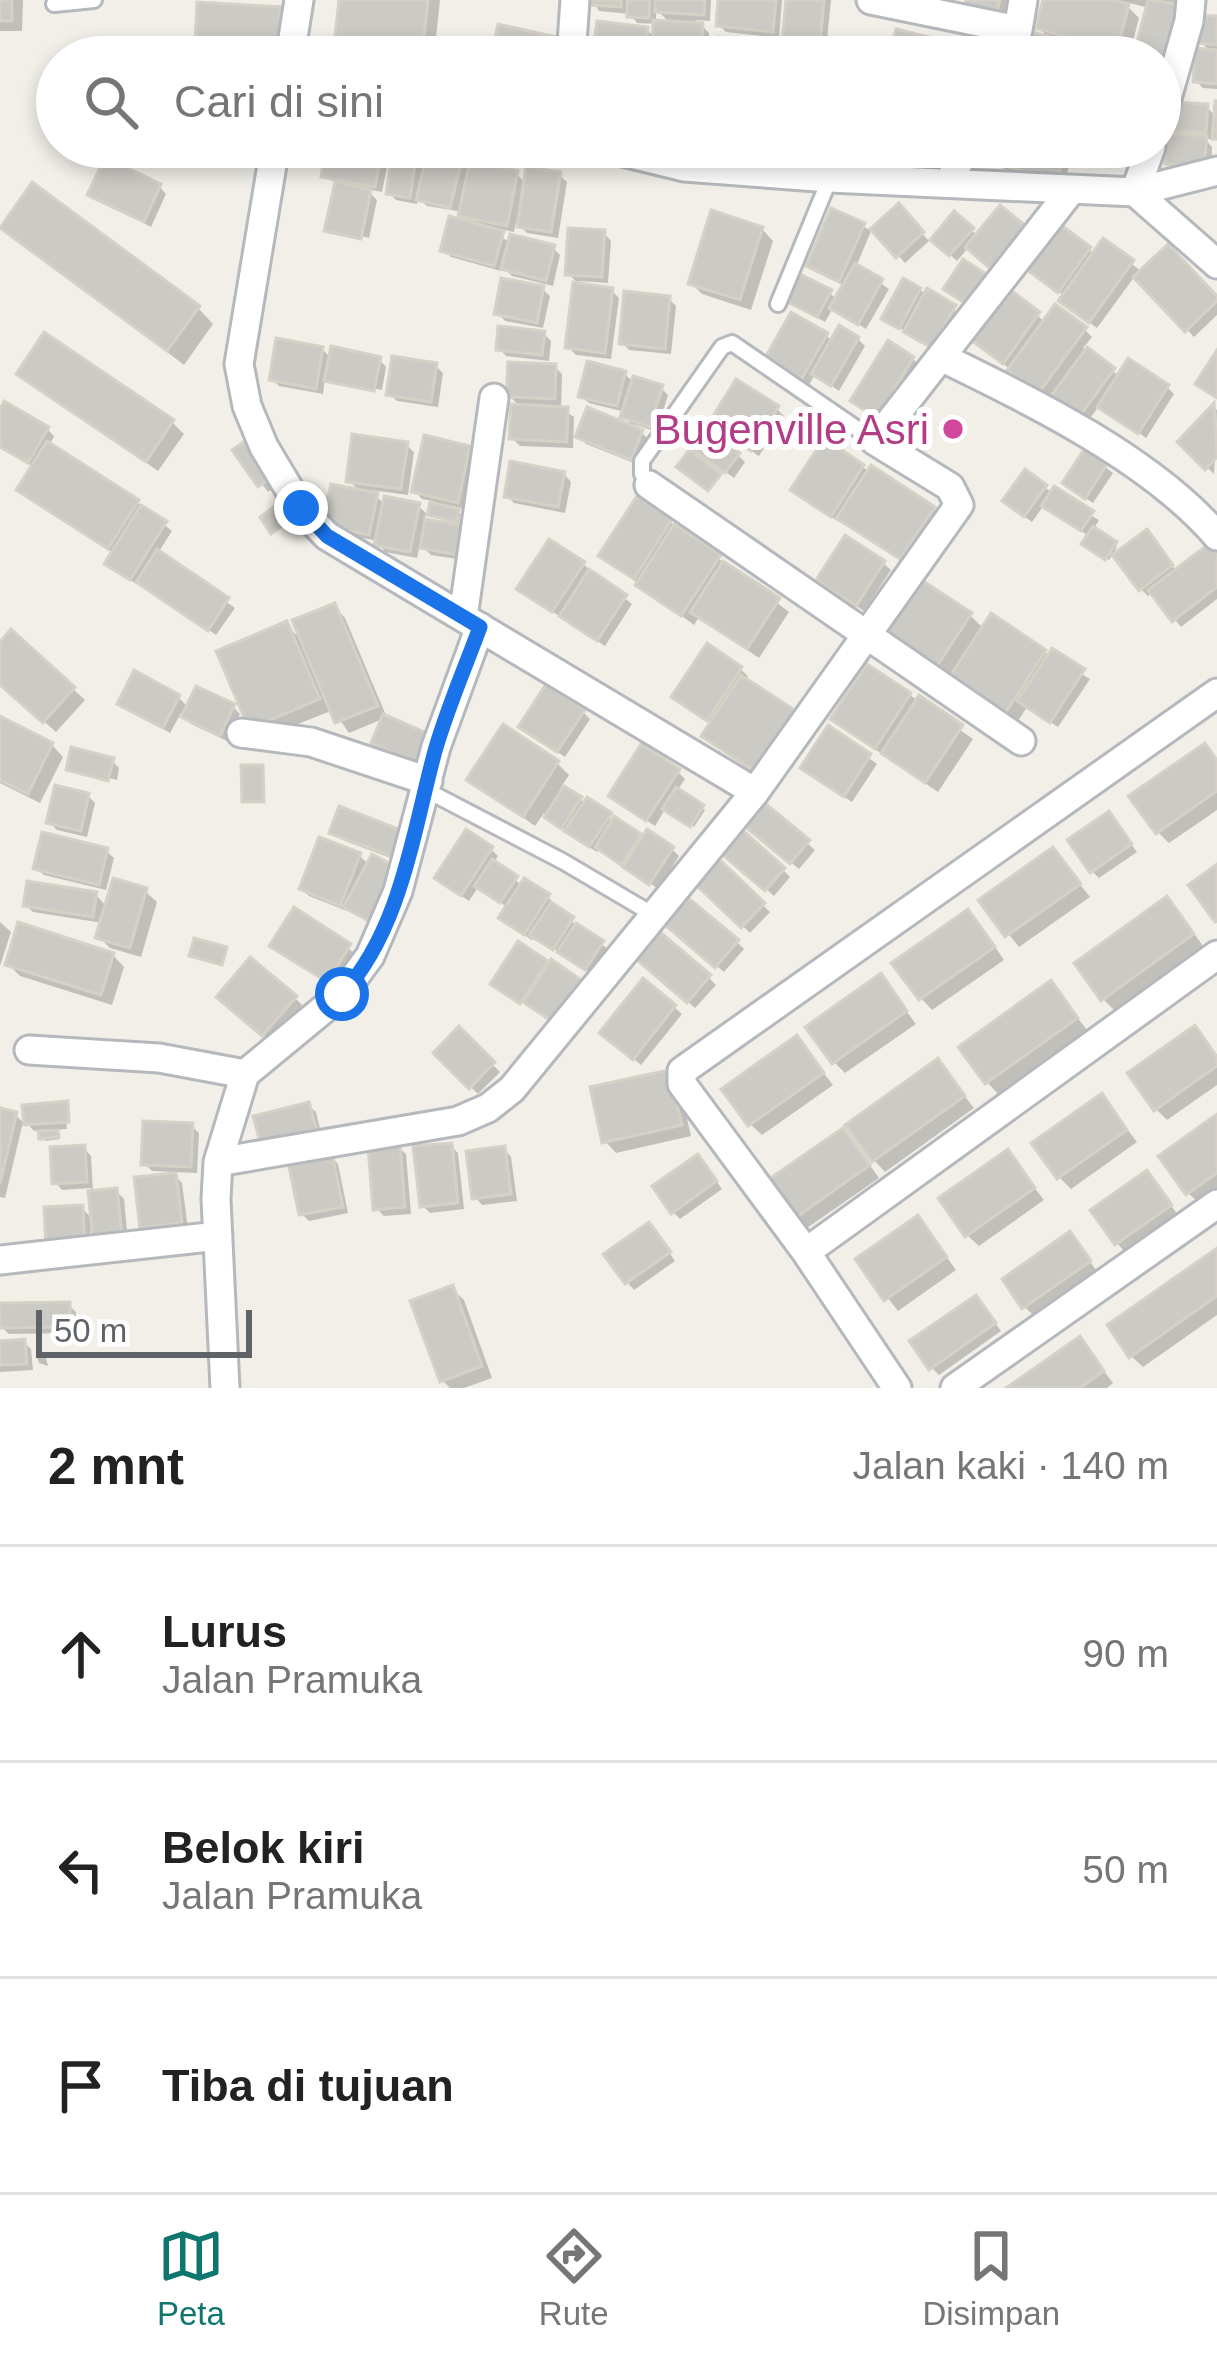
<!DOCTYPE html>
<html lang="id">
<meta charset="utf-8">
<style>
body{margin:0;font-family:Arial,sans-serif;background:#f6f6f6;color:#222}
.scale{position:absolute;left:36px;bottom:30px;width:216px;box-sizing:border-box;padding-left:12px;border:6px solid #5f6368;border-top:0;font-size:33px;line-height:42px;white-space:nowrap;color:#5f6368;-webkit-text-stroke:9px #fff;paint-order:stroke}
.stop{position:absolute;width:36px;height:36px;margin:-27px;border:9px solid #1a73e8;border-radius:50%;background:#fff}
.stop.end{background:#1a73e8;border-color:#fff;box-shadow:0 3px 12px #0008}
.list{margin:0;padding:0;list-style:none}
h2{display:flex;justify-content:space-between;align-items:center;height:156px;margin:0;padding:0 48px;font-size:51px}
h2 small{font-size:39px;font-weight:400;color:#767676}
.list li{display:grid;grid-template-columns:78px 1fr auto;gap:36px;align-items:center;box-sizing:border-box;height:216px;padding:0 48px;border-top:3px solid #e0e0e0}
.list b{display:block;font-size:45px;white-space:nowrap}
.list p{margin:0;font-size:39px;white-space:nowrap;color:#767676}
.list em{font-size:39px;font-style:normal;color:#767676}
.icon{flex:none;width:66px;height:66px;fill:none;stroke:currentColor;stroke-width:2;stroke-linecap:round;stroke-linejoin:round}
.map{position:relative;flex:none;width:1217px;height:1388px;overflow:hidden}
.search{position:absolute;background:#fff;box-shadow:0 6px 18px #0003;left:36px;right:36px;top:36px;height:132px;display:flex;align-items:center;gap:30px;box-sizing:border-box;padding:0 42px;border-radius:66px;color:#767676;font-size:45px}
.sheet{height:804px;background:#fff}
nav{display:flex;justify-content:space-around;align-items:center;box-sizing:border-box;height:168px;border-top:3px solid #e0e0e0;background:#fff;font-size:33px;color:#767676}
nav a{display:grid;justify-items:center;gap:6px}
nav .on{color:#0f766e}
.map>svg:first-child{display:block}
</style>
<div class="map">
<svg width="1217" height="1388" viewBox="0 0 1217 1388">
<rect width="100%" height="100%" fill="#f1efe8"/>
<path fill="#0003" fill-rule="evenodd" d="M0,0H23L22,31H0Z
M342,0H440L434,56L402,52L406,57H334L354,51L338,35Z
M592,0H711L710,21L696,20L709,33L708,57H595L647,30L656,39V24L637,23L630,14L599,11ZM656,9L671,24L656,23Z
M721,0H782L779,38L726,32L719,25Z
M789,0H831L826,50L816,49L825,57H783L795,49L785,39Z
M969,0H1008L1001,27Z
M1046,0H1193L1177,73L1160,69V57H1136L1149,8L1122,1L1139,18L1129,57L1107,55L1110,57L1052,41L1038,27Z
M279,10L287,17L285,54L205,49L198,42Z
M1217,19V89L1203,88L1196,81L1211,52L1201,42Z
M554,40L561,47L559,57H502L495,51Z
M1207,107L1216,117L1217,110V140L1212,135V139H1205L1212,147L1211,173L1175,170L1168,163L1182,137L1174,129Z
M329,147L381,153L388,161L382,192L366,189L377,200L369,238L332,229V234L328,230L338,184L324,176Z
M391,147H401V153L416,155L427,166L461,162L470,172L517,174L526,184L529,164L484,153L478,147H561L560,156L542,154L535,147L529,170L559,175L567,182L558,238L527,233L516,222L514,232L496,228L495,233L511,243L553,248L560,255L553,286L512,276L502,266L501,271L451,257L443,250L473,226L458,211L427,206L418,198L417,204L396,200L389,193L396,148Z
M649,147H706V159Z
M714,147H821L818,173L779,169L767,157L766,167Z
M867,147H912L900,175L871,162L864,155Z
M991,147H1072L1074,149L1063,187L995,166L988,159Z
M1096,147H1142L1138,160Z
M159,186L166,194L151,227L91,195Z
M898,207L929,241L905,263L874,229Z
M955,216L978,236L957,261L934,240Z
M3,226L198,308L213,324L184,365Z
M863,226L871,231L856,267L889,289L866,329L833,308L825,322L795,306L788,299L830,293L837,300L845,286L809,266Z
M762,229L773,241L751,310L702,294L691,283Z
M604,233L611,241L608,283L579,281L578,286L612,291L619,298L611,359L576,355L568,347L577,282L568,274Z
M1104,242L1142,272L1217,300V315L1194,337L1135,276L1097,328L1069,308L1065,296L1038,277L1089,249L1095,255Z
M542,289L550,296L543,328L505,321L498,313Z
M920,290L962,315L940,353L885,319Z
M1006,290L1045,322L1085,330L1092,337L1083,348L1120,377L1167,387L1174,394L1146,438L1100,405L1088,421L1052,392L1047,398L979,345Z
M669,299L676,306L671,354L629,350L622,342Z
M544,334L551,341L549,361L506,356L499,348Z
M826,335L833,342L858,339L865,346L839,391L815,374L809,385L768,358Z
M322,349L332,359H379L386,367L382,390L332,380V384L325,378L323,394L279,386L272,379Z
M913,359L920,366L885,423L861,408Z
M436,366L443,373L438,407L397,401L390,394Z
M555,367L562,374L561,409L574,417L573,448L520,446L512,438L521,407L509,396Z
M624,373L634,383L661,388L668,395L657,432L633,424L649,440L639,465L586,444L579,436L639,432L623,416L625,412L589,403L581,396Z
M20,374L172,422L184,434L158,471Z
M1214,408L1217,410L1214,474L1181,442Z
M777,409L784,416L759,456L719,430Z
M0,415L47,429L54,436L49,446L137,502L172,531L158,553L235,608L216,635L140,582L138,585L115,570L114,554L20,490L34,467L0,448Z
M406,445L414,452L408,495L370,490L385,505L418,506L426,513L424,522L449,526L450,521L431,514L434,501L422,499L414,491L469,448L476,456L464,509L452,506L461,514L458,528L470,561L431,555L420,544L417,558L385,552L378,541L333,532L361,493L349,480Z
M237,451L280,484L268,492Z
M698,452L738,455L745,462L734,478Z
M1086,452L1113,473L1093,503L1073,490Z
M862,467L933,509L944,520L913,568L841,518L839,522L801,497Z
M564,474L571,482L565,513L514,503L507,496Z
M1045,488L1099,520L1093,530L1117,547L1109,560L1088,546L1090,537L1044,505L1032,522L1013,508Z
M670,522L789,612L759,658L699,617L694,625L609,562Z
M1154,540L1177,572L1217,552V599L1181,627L1153,593L1148,596L1141,589L1116,556Z
M883,563L891,570L864,611L827,587Z
M583,564L632,604L605,646L527,595Z
M334,606L345,618L388,720L427,736L424,768L381,750L374,743L385,718L349,733L333,710L263,738L251,727L286,625L306,644Z
M970,615L984,629L1044,652L1090,679L1058,727L1027,707L1018,721L965,687L951,673L947,679L884,633Z
M0,647L73,689L85,700L56,732L0,682Z
M740,669L748,676L745,681L768,782L716,747L705,736L713,724L682,704Z
M910,695L973,739L938,792L841,726Z
M178,697L189,708L233,707L240,714L227,741L191,724L181,713L170,733L120,703Z
M583,712L590,719L565,757L529,734Z
M0,719L52,745L63,757L40,803L0,783Z
M829,729L877,764L852,802L811,775Z
M1217,760V810L1169,843L1158,832Z
M112,761L119,768L117,780L74,769V773L69,769Z
M557,763L569,775L561,787L644,841L672,849L679,856L658,889L600,848L597,852L575,838L544,813L535,826L470,779Z
M678,772L685,779L677,791L705,810L694,827L666,808L655,826L619,802Z
M88,796L95,803L87,837L57,830L49,822Z
M761,804L815,850L799,869L752,830Z
M341,810L409,865L340,839L333,832Z
M1115,822L1137,852L1099,878L1092,871Z
M491,849L498,856L493,864L523,886L548,897L555,904L553,907L609,950L593,975L535,936L532,940L509,925L508,908L479,886L469,901L445,885Z
M106,851L114,858L106,890L44,875L36,868Z
M1053,851L1090,897L1019,947L982,901Z
M359,855L369,865L373,858L376,926L348,908L347,911L309,896L302,889Z
M729,857L783,870L790,877L774,896Z
M717,861L770,912L750,933L697,882Z
M145,891L157,902L141,957L110,948L99,937L103,923L33,912L26,905L96,895L107,907Z
M1178,911L1203,946L1114,1010L1103,999Z
M295,912L356,954L335,987L280,952Z
M0,922L11,932L0,966Z
M979,924L1004,960L932,1010L921,998Z
M675,931L737,942L744,949L724,972Z
M519,945L586,989L562,1027L501,990Z
M113,955L124,967L112,1005L20,976L8,964Z
M640,959L709,978L716,985L695,1008Z
M881,977L916,1024L845,1073L834,1062Z
M1051,984L1087,1030L998,1094L987,1082Z
M295,998L302,1005L271,1041L227,1004Z
M674,1007L682,1014L641,1065L610,1040Z
M459,1031L500,1072L478,1094L437,1053Z
M797,1039L833,1085L762,1135L750,1124Z
M1206,1041L1217,1057V1085L1167,1120L1156,1109Z
M938,1062L974,1108L885,1172L874,1160Z
M679,1084L691,1136L616,1153L605,1141Z
M1102,1097L1137,1142L1071,1189L1059,1177Z
M67,1105L70,1108H65L67,1129L53,1130L60,1139L45,1141L41,1130L34,1131L27,1123Z
M308,1105L316,1112L323,1142L257,1118Z
M0,1112L15,1115L23,1122L5,1198L0,1197Z
M1217,1118V1192L1200,1204L1188,1193Z
M191,1126L199,1133L197,1173L152,1171L145,1164Z
M854,1143L879,1178L807,1228L796,1217Z
M451,1146L458,1153L464,1209L430,1213L423,1206Z
M398,1147L406,1154L411,1214L384,1216L376,1208Z
M84,1148L91,1156L93,1193L116,1191L124,1199L128,1242L103,1244L90,1231L91,1253L56,1254L82,1208L94,1221L91,1188L62,1190L55,1182Z
M504,1149L511,1157L517,1201L482,1205L475,1197Z
M1007,1153L1044,1200L979,1246L967,1235Z
M331,1156L338,1164L348,1213L309,1221L302,1214Z
M705,1165L722,1189L680,1219L673,1212Z
M172,1173L182,1183L188,1229L150,1234L143,1226Z
M1154,1181L1177,1214L1124,1251L1117,1243Z
M928,1231L956,1270L898,1311L859,1260Z
M656,1233L675,1261L634,1290L627,1282Z
M1076,1242L1096,1270L1032,1314L1025,1307Z
M1217,1252V1315L1143,1367L1131,1356Z
M452,1289L464,1300L492,1378L464,1388H450L442,1380Z
M68,1305L76,1312V1333L9,1334L1,1327Z
M983,1306L1001,1331L939,1375L932,1368Z
M1080,1340L1113,1383L1107,1388H1012Z
M24,1342L31,1349L33,1370L0,1372V1344Z
M37,1356L46,1358L48,1366L39,1363Z"/>
<path fill="#cccac5" stroke="#d6d1c6" stroke-width="3" d="M0,0H12V21H0Z
M339,0H428L423,46L335,36Z
M589,0H621V7L589,5Z
M627,0H650L649,18L627,17Z
M655,0H705L704,15L655,12Z
M718,0H776L773,32L716,26Z
M786,0H824L820,44L782,40Z
M966,0H1000L994,21L962,13Z
M1043,0H1113L1129,4L1117,51L1035,28Z
M1148,0L1187,5L1170,68L1160,65V57H1133Z
M197,2L281,7L278,48L195,43Z
M1200,15L1217,16V45L1198,43Z
M653,20L703,23L701,57H652Z
M597,21L648,27L645,57H592Z
M498,24L556,37L552,57H515L492,52Z
M896,29L995,53L994,57H889Z
M1026,30L1112,55L1111,57H1018Z
M718,37L770,42L769,57H716Z
M837,39L868,42L866,57H835Z
M781,44L821,49L820,57H780Z
M332,47L405,51L404,57H331Z
M1195,48L1217,50V84L1193,82Z
M1215,101H1217V139H1212Z
M1173,102L1208,104L1206,133L1171,131Z
M1167,133L1207,136L1204,167L1165,164Z
M326,147L382,151L375,187L321,177Z
M475,147H527L524,159Z
M536,147H559L558,155L536,152Z
M711,147H761L760,161L710,157Z
M770,147H814L812,168L768,163Z
M864,147H902L892,170L860,156Z
M988,147H1066L1056,182L984,159Z
M393,148L417,152L410,198L386,194Z
M428,151L462,159L450,208L416,200Z
M105,157L161,184L144,222L87,195Z
M470,161L518,171L507,226L458,216Z
M526,167L561,172L551,232L517,227Z
M32,182L200,306L167,351L0,228Z
M335,182L371,190L361,239L324,231Z
M899,203L924,232L896,258L870,229Z
M1000,205L1027,227L992,270L965,247Z
M831,208L865,223L839,282L806,266Z
M711,210L763,227L740,300L688,284Z
M954,211L974,228L949,256L930,240Z
M449,216L504,231L494,266L440,251Z
M1061,225L1091,247L1058,293L1027,270Z
M568,228L605,230L602,277L565,275Z
M510,234L555,245L546,281L501,269Z
M1103,238L1134,260L1089,323L1058,301Z
M1168,244L1217,296V301L1185,332L1133,277Z
M963,259L989,276L969,306L943,289Z
M855,263L883,279L858,325L829,308Z
M798,273L832,290L817,317L784,300Z
M501,278L544,286L537,323L494,314Z
M903,278L921,288L899,329L881,319Z
M573,282L613,288L605,353L565,348Z
M1005,286L1040,312L1003,364L968,338Z
M927,288L956,305L932,348L903,332Z
M624,291L670,296L665,349L619,344Z
M1055,304L1087,327L1038,394L1007,370Z
M791,312L828,333L801,380L765,358Z
M839,325L859,337L831,386L811,374Z
M498,326L545,331L542,355L496,350Z
M44,332L174,420L146,462L16,374Z
M276,338L323,347L316,389L269,380Z
M888,340L914,357L877,418L850,401Z
M331,346L381,357L374,391L324,381Z
M1087,347L1115,368L1080,416L1051,396Z
M1217,350V398L1195,384Z
M392,356L437,363L431,402L386,395Z
M1128,358L1169,385L1138,434L1097,407Z
M587,361L626,371L617,406L578,397Z
M508,362L556,364L555,399L506,397Z
M633,376L663,385L650,427L620,417Z
M736,379L779,406L751,451L708,424Z
M4,401L49,427L28,463L0,447V409Z
M1214,403L1217,457L1205,470L1177,442Z
M511,404L568,407L567,442L509,439Z
M587,407L643,430L631,460L575,437Z
M702,425L740,453L725,473L687,445Z
M352,434L408,442L401,489L346,482Z
M424,435L470,446L458,503L411,492Z
M249,438L275,475L258,487L232,450Z
M824,438L864,465L831,517L790,490Z
M47,441L139,500L108,549L16,490Z
M1085,448L1108,463L1085,499L1062,483Z
M689,450L721,474L708,491L676,467Z
M510,461L565,472L558,507L504,497Z
M871,465L935,507L900,559L836,518Z
M1025,469L1047,485L1024,517L1002,501Z
M331,484L378,493L369,535L322,525Z
M1054,486L1094,511L1081,531L1041,506Z
M384,496L420,503L410,552L374,545Z
M637,496L672,519L634,579L598,556Z
M287,497L299,514L271,534L260,517Z
M430,502L459,509L457,522L427,515Z
M141,505L167,521L130,580L104,564Z
M425,519L468,526L464,556L420,548Z
M674,524L721,555L681,616L635,585Z
M1093,526L1117,542L1105,560L1081,544Z
M1147,529L1173,565L1139,591L1112,555Z
M845,535L885,561L856,606L816,580Z
M549,539L585,562L552,612L516,589Z
M1211,542L1217,550V587L1172,622L1148,590Z
M157,549L229,598L208,631L136,582Z
M723,561L780,598L747,649L690,612Z
M589,569L627,595L597,641L559,616Z
M917,577L972,613L935,669L880,633Z
M335,603L378,706L335,723L292,620Z
M991,613L1046,650L1006,712L950,676Z
M287,621L320,699L249,729L216,651Z
M11,629L75,687L43,723L0,685V642Z
M707,643L742,667L707,721L671,697Z
M1052,648L1085,669L1050,723L1017,701Z
M867,664L911,693L875,749L830,719Z
M134,670L180,695L163,728L117,704Z
M741,675L796,711L756,772L701,736Z
M546,684L585,710L557,752L518,727Z
M196,686L235,704L220,736L181,717Z
M919,695L963,725L925,783L881,753Z
M383,714L429,734L417,763L371,743Z
M0,716L53,743L28,794L0,780Z
M503,724L559,761L523,817L466,780Z
M828,725L871,754L844,797L800,768Z
M1205,743L1217,760V791L1156,834L1128,796Z
M641,744L680,769L646,821L608,796Z
M71,747L114,758L108,781L66,770Z
M241,765H263L264,802H242Z
M55,785L89,793L81,831L46,823Z
M564,786L582,797L561,829L544,817Z
M676,787L704,805L690,827L662,809Z
M587,797L612,813L589,847L564,831Z
M760,799L810,840L790,864L741,823Z
M339,806L411,834L402,860L329,833Z
M1109,811L1132,844L1090,873L1067,840Z
M614,816L641,834L621,865L595,847Z
M738,826L785,868L765,891L718,851Z
M466,829L493,847L461,896L434,878Z
M647,829L674,847L649,885L623,867Z
M42,832L108,848L99,885L33,869Z
M319,837L361,853L340,906L299,889Z
M1053,847L1081,884L1005,937L978,900Z
M372,854L398,868L369,921L343,907Z
M717,857L765,903L741,928L693,882Z
M492,859L518,876L500,903L474,886Z
M1217,864V921L1215,922L1188,885Z
M113,878L147,888L130,948L95,938Z
M524,878L550,894L524,935L498,918Z
M27,881L97,892L93,917L23,906Z
M1167,896L1194,934L1101,1001L1074,963Z
M687,897L739,940L715,968L664,924Z
M551,902L574,917L553,950L529,935Z
M294,907L351,944L327,982L269,946Z
M968,909L995,947L919,1000L891,963Z
M18,922L114,953L101,995L5,965Z
M576,923L604,941L585,970L557,952Z
M660,932L711,975L687,1003L636,959Z
M194,938L227,947L222,965L189,956Z
M518,941L548,961L520,1004L490,984Z
M250,957L297,996L262,1036L216,997Z
M551,959L581,980L553,1022L523,1002Z
M881,973L907,1011L832,1064L805,1027Z
M643,978L676,1005L633,1060L599,1033Z
M1051,980L1078,1018L985,1084L958,1047Z
M1195,1025L1217,1057V1066L1154,1111L1127,1073Z
M459,1026L495,1062L469,1089L433,1053Z
M797,1035L824,1073L748,1126L721,1089Z
M938,1058L965,1096L872,1162L845,1125Z
M669,1070L682,1125L602,1143L590,1087Z
M1102,1093L1127,1130L1057,1179L1031,1143Z
M68,1101L69,1122L24,1125L22,1105Z
M309,1102L318,1135L262,1149L253,1116Z
M0,1108L17,1112L0,1184Z
M1217,1114V1173L1186,1195L1158,1156Z
M143,1121L193,1123L191,1167L141,1165Z
M843,1128L870,1165L794,1219L766,1181Z
M58,1130L59,1137L39,1139L38,1131Z
M452,1143L458,1203L420,1207L413,1146Z
M400,1144L405,1207L373,1210L368,1146Z
M85,1145L87,1182L52,1184L50,1147Z
M505,1146L511,1194L472,1199L466,1151Z
M1008,1149L1035,1188L965,1237L938,1198Z
M332,1153L343,1207L299,1215L288,1162Z
M698,1154L717,1181L671,1214L652,1186Z
M1147,1170L1172,1205L1115,1245L1090,1210Z
M176,1173L182,1223L140,1228L134,1177Z
M117,1188L122,1236L93,1239L88,1191Z
M83,1205L85,1247L46,1248L44,1207Z
M918,1215L947,1257L884,1301L855,1259Z
M649,1222L671,1252L625,1284L603,1254Z
M1070,1231L1091,1261L1022,1309L1002,1279Z
M1217,1248V1296L1129,1358L1107,1325Z
M453,1285L482,1366L440,1382L410,1301Z
M976,1295L996,1323L929,1370L909,1341Z
M70,1302V1327L0,1328V1303Z
M1080,1336L1104,1371L1080,1388H1006Z
M25,1339L27,1364L0,1365V1341Z"/>
<g fill="none" stroke-linecap="round" stroke-linejoin="round">
<defs>
<path id="lane" d="M54,4L94,0
M778,304L830,178
M649,485L642,474V461L722,347L732,343L875,441
M426,790L564,862L652,914"/>
<path id="street" d="M871,0L1018,30
M290,57L299,0
M571,57L575,0
M1007,57L1018,30L1023,0
M1160,123L1189,21L1191,0
M602,147L684,167L830,178L1135,192L1217,171
M1151,147L1135,192L1217,264
M949,183L966,147
M941,357C1031,401 1151,459 1217,536
M649,485L1021,741
M463,617L494,398
M241,733L311,742L428,781
M755,792L959,505L950,487L875,441L1072,189
M29,1050L159,1058L245,1074
M218,1162L458,1121L488,1108L512,1089L755,792L327,536L301,509L264,447L247,406L239,364L275,147
M806,1252L1217,955
M0,1260L218,1236
M225,1388L216,1199L218,1162L245,1074L342,994L370,956L398,891L436,747L480,627
M897,1388L806,1252L682,1084V1071L1217,693
M955,1388L1217,1204"/>
</defs>
<use href="#lane" stroke="#b5b8bc" stroke-width="20"/>
<use href="#street" stroke="#b5b8bc" stroke-width="33"/>
<use href="#lane" stroke="#fff" stroke-width="14"/>
<use href="#street" stroke="#fff" stroke-width="27"/>
</g>
<g fill="none" stroke-linecap="round" stroke-linejoin="round">
<path stroke="#1a73e8" stroke-width="15" d="M301,508L327,536L480,627C465,668 447,709 435,751C413,832 401,930 342,994"/>
</g>
<circle fill="#d1479c" stroke="#fff" stroke-width="4.5" cx="953" cy="429" r="12"/>
<g text-anchor="middle" stroke-width="12" stroke-linejoin="round" paint-order="stroke">
<g font-size="42" fill="#b23c85" stroke="#fff" text-anchor="end">
<text x="929" y="444">Bugenville Asri</text>
</g>
</g>
</svg>
<div class="scale">50 m</div>
<div class="stop" style="left:342px;top:994px"></div>
<div class="stop end" style="left:301px;top:508px"></div>
<div class="search"><svg class="icon" aria-label="search" viewBox="0 0 24 24"><circle cx="10" cy="10" r="6"/><path d="M15 15l6 6"/></svg>Cari di sini</div>
</div>
<section class="sheet">
<h2>2 mnt<small>Jalan kaki · 140 m</small></h2>
<ul class="list">
<li><svg class="icon" aria-label="ahead" viewBox="0 0 24 24"><path d="M12 20V5M6 11l6-6 6 6"/></svg><div><b>Lurus</b><p>Jalan Pramuka</p></div><em>90 m</em></li>
<li><svg class="icon" aria-label="left" viewBox="0 0 24 24"><path d="M17 20v-9H6M10 6l-5 5 5 5"/></svg><div><b>Belok kiri</b><p>Jalan Pramuka</p></div><em>50 m</em></li>
<li><svg class="icon" aria-label="arrive" viewBox="0 0 24 24"><path d="M6 21V4h12l-3 4 3 4H6"/></svg><div><b>Tiba di tujuan</b></div></li>
</ul>
</section>
<nav>
<a class="on"><svg class="icon" aria-label="map" viewBox="0 0 24 24"><path d="M3 6l6-2 6 2 6-2v14l-6 2-6-2-6 2zM9 4v14M15 6v14"/></svg>Peta</a>
<a><svg class="icon" aria-label="directions" viewBox="0 0 24 24"><path d="M12 3l9 9-9 9-9-9zM9 14v-3h6M13 9l2 2-2 2"/></svg>Rute</a>
<a><svg class="icon" aria-label="saved" viewBox="0 0 24 24"><path d="M7 4h10v16l-5-4-5 4z"/></svg>Disimpan</a>
</nav>
